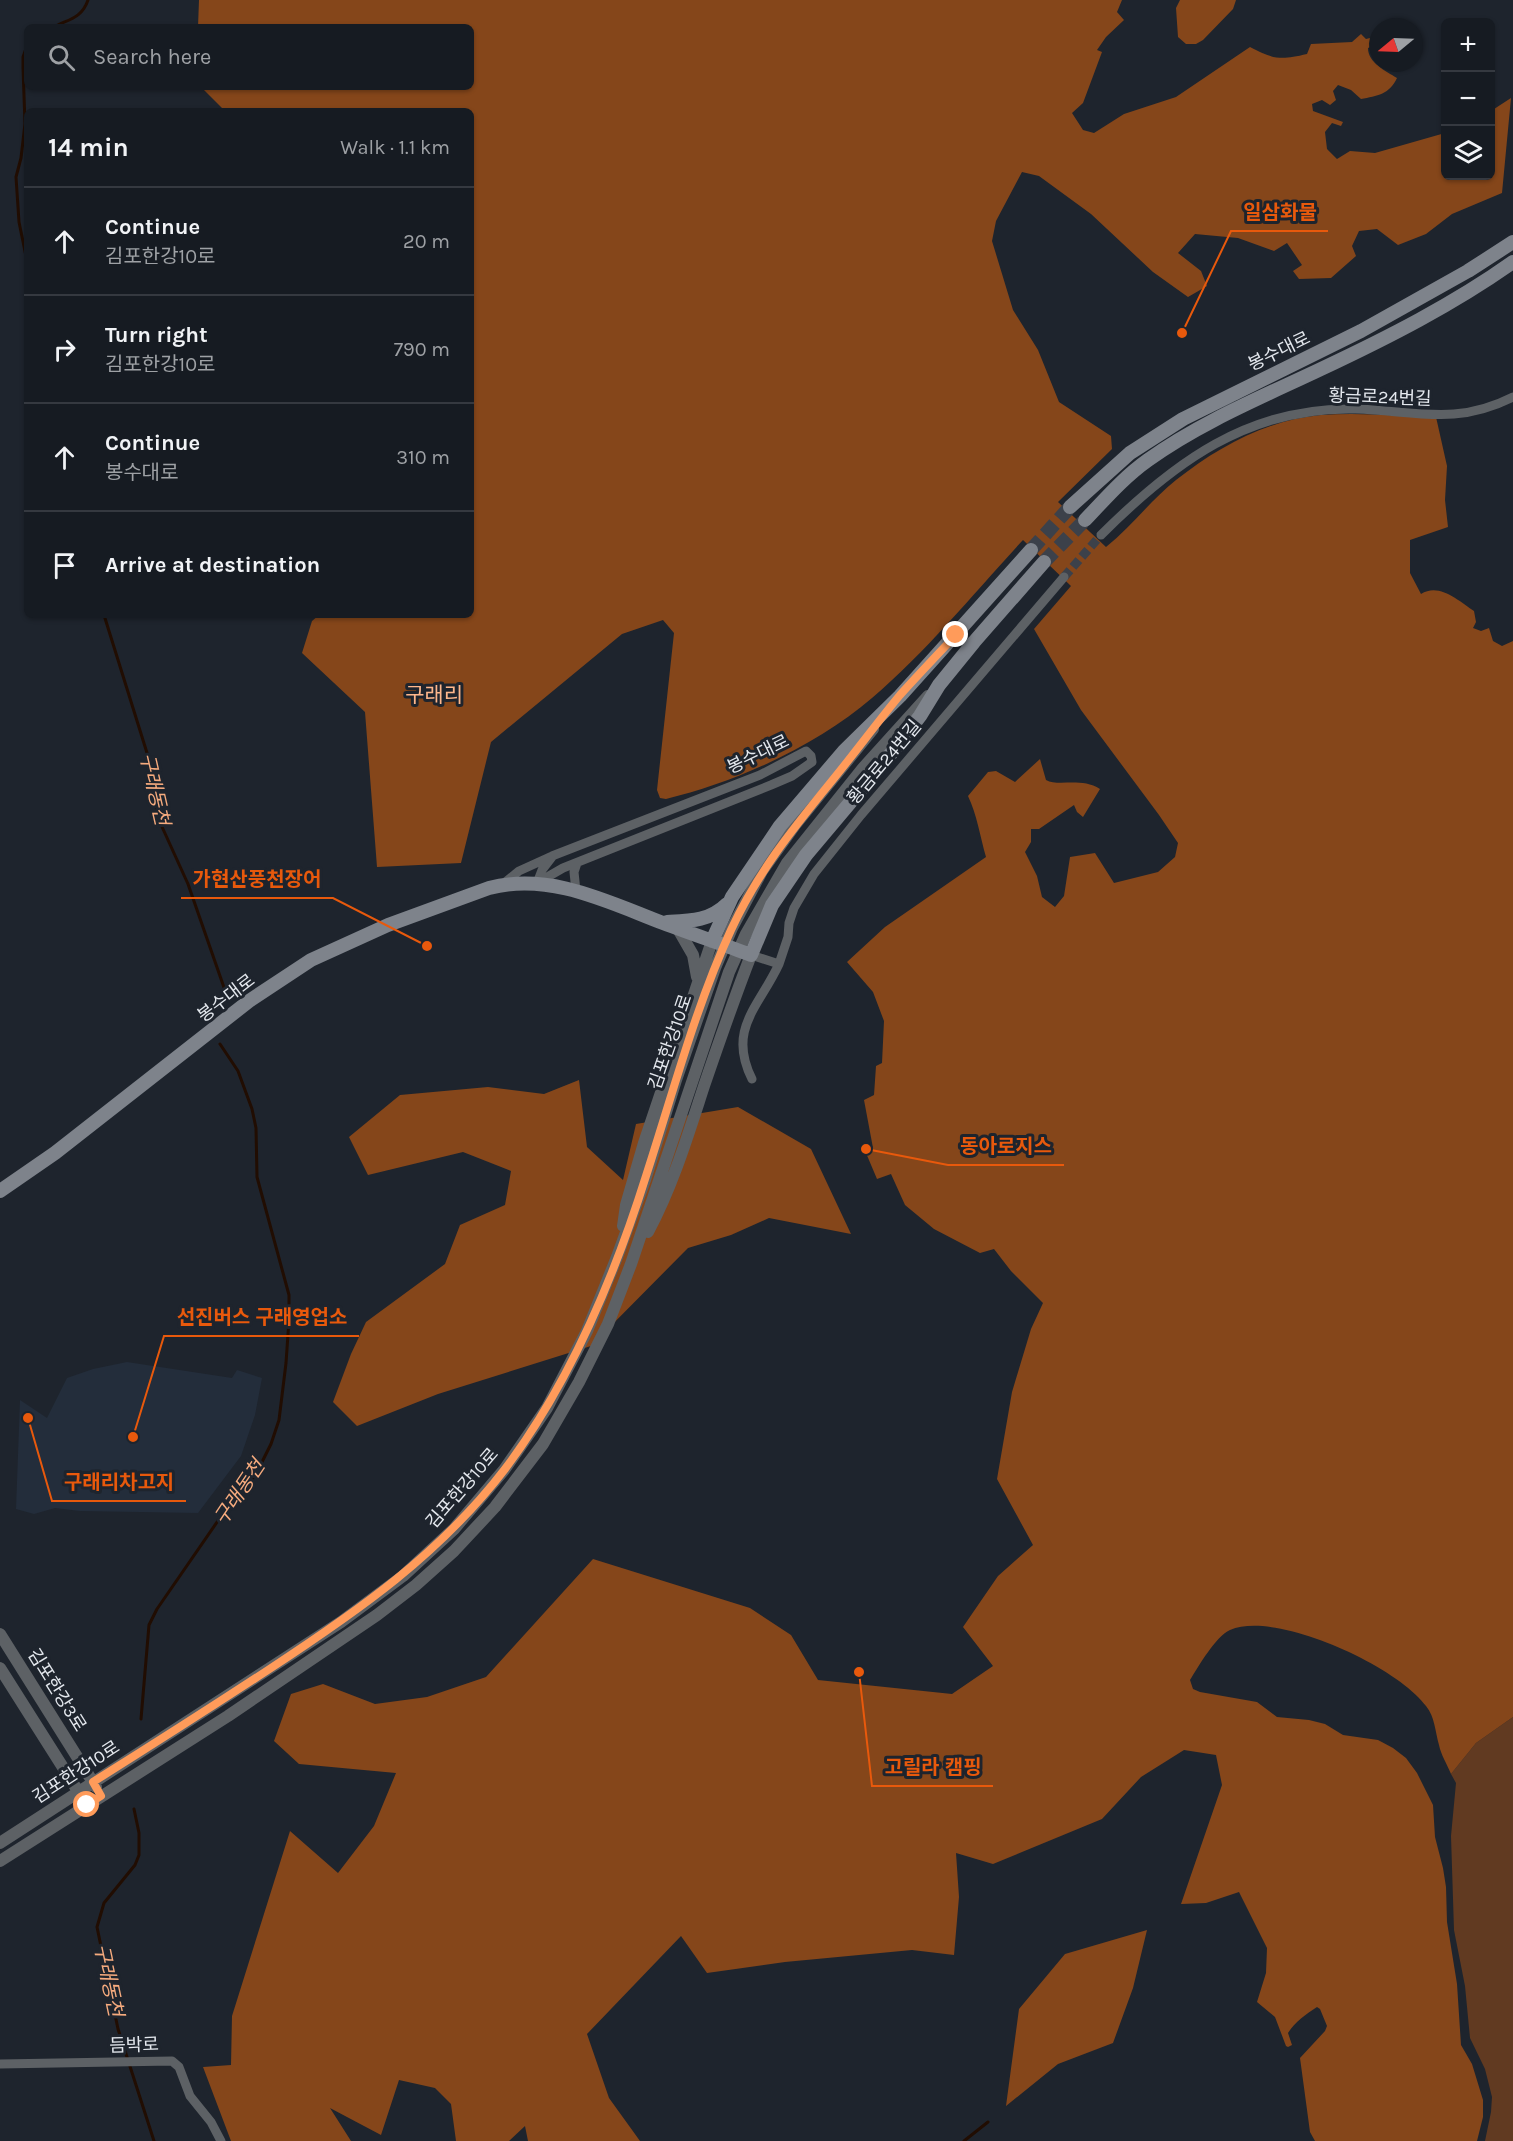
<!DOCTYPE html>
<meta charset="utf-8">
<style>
body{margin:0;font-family:Karla,"Noto Sans KR",sans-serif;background:#23282f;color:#f1f3f6}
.controls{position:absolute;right:18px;top:18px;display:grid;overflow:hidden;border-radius:9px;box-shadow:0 2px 4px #0004}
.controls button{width:54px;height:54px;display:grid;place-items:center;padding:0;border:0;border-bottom:2px solid #353940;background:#161b22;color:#f1f3f6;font:30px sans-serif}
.compass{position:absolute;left:1369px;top:18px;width:54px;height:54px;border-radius:50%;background:#161b22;box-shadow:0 2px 4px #0004;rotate:251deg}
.stop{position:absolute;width:18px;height:18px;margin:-14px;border:4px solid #ff9b5a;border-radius:50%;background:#fff}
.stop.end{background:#ff9b5a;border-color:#fff;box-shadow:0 2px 6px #0008}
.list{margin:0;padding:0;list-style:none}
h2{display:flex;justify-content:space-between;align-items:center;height:78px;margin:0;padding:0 24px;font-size:26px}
h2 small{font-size:20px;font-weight:400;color:#9ea1a5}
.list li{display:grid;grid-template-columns:39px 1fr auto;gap:18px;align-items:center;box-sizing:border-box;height:108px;padding:0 24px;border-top:2px solid #353940}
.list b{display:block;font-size:22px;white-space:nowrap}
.list p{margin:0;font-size:20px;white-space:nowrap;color:#9ea1a5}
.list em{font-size:20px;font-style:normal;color:#9ea1a5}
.icon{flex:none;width:33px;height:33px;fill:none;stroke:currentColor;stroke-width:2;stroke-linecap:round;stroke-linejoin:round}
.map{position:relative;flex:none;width:1513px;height:2141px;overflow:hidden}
.search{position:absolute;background:#161b22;box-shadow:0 2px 4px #0004;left:24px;top:24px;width:450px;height:66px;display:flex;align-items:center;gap:15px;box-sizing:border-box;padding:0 21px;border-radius:9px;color:#9ea1a5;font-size:22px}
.panel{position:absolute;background:#161b22;box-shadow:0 2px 4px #0004;left:24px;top:108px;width:450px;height:510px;border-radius:9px}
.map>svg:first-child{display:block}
</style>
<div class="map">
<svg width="1513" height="2141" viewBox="0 0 1513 2141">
<rect width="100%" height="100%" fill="#1e242d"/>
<path fill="#232d3b" d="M127,1362L232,1378L237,1370L262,1378L255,1415L241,1456L198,1513L80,1511L55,1508L34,1514L16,1509L20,1400L47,1418L67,1378L93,1369Z"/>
<path fill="#613a21" d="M1513,1717V2141H1485L1491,2112L1492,2097L1485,2069L1470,2038L1465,1986L1454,1930L1451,1836L1456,1783L1451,1774L1476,1743Z"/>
<path fill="#85461a" d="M199,0H1122L1117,12L1124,20L1106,37L1097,50L1102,52L1083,103L1072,113L1083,130L1094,133L1124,114L1176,97L1250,47C1275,60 1281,60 1307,54L1311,44L1352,42L1361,34L1366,39L1378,36V44L1368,48C1368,63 1386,71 1397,78C1390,94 1377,96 1361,99L1351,90L1338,85L1333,91L1336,100L1330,105L1322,100L1312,104L1313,111L1343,122L1341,126L1332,123L1325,132L1327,149L1337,159L1350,151L1375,153L1445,133L1446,176H1490L1491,111L1511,98L1502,193L1452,214L1426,234L1398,245L1377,229L1359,231L1352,246L1356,256L1331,278L1299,279L1293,271L1302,265L1287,243L1274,251L1238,238L1195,234L1178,253L1201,271L1207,286L1188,297L1153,272L1091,214L1039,176L1022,172L996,221L992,241L1013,310L1038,350L1059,402L1111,436L1112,449L1058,502L1106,547C1131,527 1151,500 1176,480C1218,447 1266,420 1321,415C1359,412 1398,416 1436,417L1447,466L1445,500L1448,527L1410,540V573L1421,594C1439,582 1459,601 1474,611L1476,622L1473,628L1481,631L1489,628L1493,641L1502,646L1513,641V1717L1476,1743L1451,1774C1447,1764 1441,1755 1439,1745C1435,1731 1435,1717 1426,1706C1398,1667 1277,1610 1230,1630C1215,1637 1199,1666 1190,1680L1193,1689L1200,1692L1257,1702L1277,1717L1309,1720L1325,1724L1343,1735L1378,1740L1393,1748L1406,1758L1417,1773L1433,1805L1435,1837L1443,1868L1446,1887L1447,1922L1457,1984L1461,2045L1472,2064L1483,2100V2117L1477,2141H1315L1310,2132L1300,2058L1325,2031L1327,2026L1320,2009L1317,2007C1306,2014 1295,2022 1288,2033L1292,2045L1288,2047L1286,2046L1275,2017L1257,2002L1266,1973L1267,1948L1239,1892L1206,1903L1181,1904L1222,1785L1216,1755L1184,1750L1141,1777L1102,1819L993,1864L956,1853L959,1897L954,1955L912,1950L785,1962L707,1973L681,1936L587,2034L609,2098L640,2141H528L525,2126L509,2141H456L451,2104L435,2088L399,2080L381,2135L330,2108L351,2141H231L203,2067L231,2065L232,2016L290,1831L338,1873L374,1826L396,1773L299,1764L274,1741L291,1694L323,1684L375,1704L427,1697L486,1677L593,1559L750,1608L791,1635L818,1680L952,1694L993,1666L963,1627L998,1576L1033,1545L997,1479L1012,1392L1031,1329L1043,1303L1011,1271L994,1249L980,1253L934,1229L905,1205L891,1174L877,1179L866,1153L873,1148L864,1100L874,1095L876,1066L882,1063L884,1021L873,992L847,962L885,927L986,857C980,836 977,815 968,796L988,772L996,771L1015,782L1040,759L1046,780C1058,787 1081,777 1100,789L1083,817L1077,812L1074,805L1039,829H1031V842L1025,852L1037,876L1042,897L1055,907L1064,896L1070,857L1095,853L1114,883L1158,872L1175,857L1178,843L1159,815L1081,710L1034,629L1071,586L1023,540C974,593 927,651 872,698C816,746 737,782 666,799L660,798L657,790L674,633L663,620L622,634L491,742L461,863L377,867L365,712L302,653L312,621L319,615H471V111H225L201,87H471V27H198Z
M1180,0H1236L1233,9L1203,40L1196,44H1186L1178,37L1176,8Z
M579,1080L587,1147L623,1180L636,1124L738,1107L811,1149L851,1234L769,1218L731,1235L688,1248L591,1346L438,1394L357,1426L333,1402L351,1354L366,1322L445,1264L460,1225L505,1205L511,1171L463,1152L368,1175L349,1137L400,1095L488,1087L544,1094Z
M1147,1930L1133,1988L1113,2043L1058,2064L1006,2106L1019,2009L1065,1954Z"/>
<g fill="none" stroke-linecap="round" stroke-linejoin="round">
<path stroke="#210d02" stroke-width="3" d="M54,27C69,19 82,18 88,0
M27,46L23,57V67L25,124L21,158L16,177L19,222L27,261
M104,615L157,785L158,797L156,806L158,818L188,884L228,999L203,1017
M141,1719L149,1625L157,1609L224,1512L251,1481L261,1464L271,1444L279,1420L286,1363L289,1320V1295L257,1177L256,1128L252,1109L238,1071L220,1044
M134,1809L139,1833V1855L135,1865L104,1903L97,1927L118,2029L154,2141
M964,2141L988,2122"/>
<path stroke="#3c414a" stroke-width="9" stroke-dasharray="9 4.5" stroke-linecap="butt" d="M1064,577L1101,535"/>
<path stroke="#3c414a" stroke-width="14" stroke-dasharray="14 7" stroke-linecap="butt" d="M1031,550L1070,507
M1044,562L1085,520"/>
<path stroke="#5d6165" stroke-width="9" d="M1101,535C1173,463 1249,406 1356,409C1416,411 1456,426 1513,397
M537,883L542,870L552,857
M503,884L519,871L552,856L760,775L806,751L811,756L812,762L792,776L771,785L563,868L537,883
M576,891L574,872L577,863
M751,955L779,964L788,937L789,923L794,908L814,874L861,815L1064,577
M752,1079C727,1029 759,1007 779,964
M0,2064L172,2061L179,2067L190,2096L211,2122L221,2141"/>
<path stroke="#5d6165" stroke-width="12" d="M678,929L693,955L697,977
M623,1226L626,1205L644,1143L712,941
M648,1232C673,1185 688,1135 704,1086C719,1042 734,999 751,955
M0,1634L96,1787
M0,1668L83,1799
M0,1843L341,1622L403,1576L454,1529L504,1470L547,1408L587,1331L617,1257L645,1180L676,1080L715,968L732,928L762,871L795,825L873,729
M0,1861L228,1716L377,1615L416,1585L454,1551L495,1507L543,1444L579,1382L608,1324L631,1264L729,972L746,934L787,863L863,768L928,696"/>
<path stroke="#7e838b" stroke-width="14" d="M1070,507L1130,453L1183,419L1361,331L1468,271L1513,242
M1085,520C1105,499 1124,477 1148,460C1201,422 1262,397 1321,369C1387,338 1454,304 1513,262
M667,922C690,921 710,921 727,904
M712,941L732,897L780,826L844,751L900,696L1031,550
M0,1191L55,1153L249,1001L311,960L388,925L489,888C550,872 608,902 663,923C692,934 722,944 751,955L772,905L806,855L886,760L920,716L939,685L974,642L1044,562"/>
</g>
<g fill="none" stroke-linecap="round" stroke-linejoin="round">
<path stroke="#ff9b5a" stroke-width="8" d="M87,1805L101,1796L93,1782C152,1745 210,1708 268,1670C358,1611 439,1555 505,1469C570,1383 614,1278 646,1176C673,1093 695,1008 731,930C758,872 791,831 831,782C854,754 876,724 900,695C918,675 937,655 956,635"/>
</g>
<g text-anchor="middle" stroke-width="6" stroke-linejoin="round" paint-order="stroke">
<g font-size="18" fill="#e4e8ee" stroke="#1e242d">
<text transform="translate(1279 351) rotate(-26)" y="6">봉수대로</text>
<text transform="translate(1380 397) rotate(2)" y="6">황금로24번길</text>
<text transform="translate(758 754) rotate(-26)" y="6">봉수대로</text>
<text transform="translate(884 762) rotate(-50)" y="6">황금로24번길</text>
<text transform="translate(226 998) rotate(-37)" y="6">봉수대로</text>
<text transform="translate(670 1042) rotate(-71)" y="6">김포한강10로</text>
<text transform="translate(462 1488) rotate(-49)" y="6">김포한강10로</text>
<text transform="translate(57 1690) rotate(58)" y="6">김포한강3로</text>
<text transform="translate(76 1772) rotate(-33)" y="6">김포한강10로</text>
<text transform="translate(134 2045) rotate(-2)" y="6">듬박로</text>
</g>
<g font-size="20" font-style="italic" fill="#f6ab7e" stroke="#1e242d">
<text transform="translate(155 789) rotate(77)" y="7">구래동천</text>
<text transform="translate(239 1492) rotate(-56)" y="7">구래동천</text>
<text transform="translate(109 1980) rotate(78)" y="7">구래동천</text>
</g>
<g font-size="21" fill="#feb78c" stroke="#1e242d">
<text x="434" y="702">구래리</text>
</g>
</g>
<path fill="none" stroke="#e8590c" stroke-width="2" d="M1182 333L1231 231H1328M427 946L333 898H181M866 1149L948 1165H1064M133 1437L164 1336H359M28 1418L52 1501H186M859 1672L872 1786H993"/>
<g fill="#e8590c" stroke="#1e242d" stroke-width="2">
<circle cx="1182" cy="333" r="6"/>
<circle cx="427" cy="946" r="6"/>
<circle cx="866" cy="1149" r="6"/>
<circle cx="133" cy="1437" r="6"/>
<circle cx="28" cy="1418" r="6"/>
<circle cx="859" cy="1672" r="6"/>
</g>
<g font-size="20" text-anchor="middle" font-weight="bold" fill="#e8590c" stroke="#1e242d" stroke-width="6" stroke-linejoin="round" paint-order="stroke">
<text x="1280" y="219">일삼화물</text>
<text x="257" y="886">가현산풍천장어</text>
<text x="1006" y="1153">동아로지스</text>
<text x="262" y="1324">선진버스 구래영업소</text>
<text x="119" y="1489">구래리차고지</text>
<text x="933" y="1774">고릴라 캠핑</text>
</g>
</svg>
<div class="controls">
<button>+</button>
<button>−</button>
<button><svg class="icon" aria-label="layers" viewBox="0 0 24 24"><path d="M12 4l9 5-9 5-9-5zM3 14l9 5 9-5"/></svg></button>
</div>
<svg class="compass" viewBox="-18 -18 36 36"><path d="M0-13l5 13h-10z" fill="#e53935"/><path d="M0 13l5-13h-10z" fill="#9ea1a5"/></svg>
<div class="stop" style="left:87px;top:1805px"></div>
<div class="stop end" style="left:956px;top:635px"></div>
<div class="search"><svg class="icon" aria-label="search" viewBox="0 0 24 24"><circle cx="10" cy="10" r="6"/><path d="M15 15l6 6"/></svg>Search here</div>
<section class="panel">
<h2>14 min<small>Walk · 1.1 km</small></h2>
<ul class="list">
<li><svg class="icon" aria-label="ahead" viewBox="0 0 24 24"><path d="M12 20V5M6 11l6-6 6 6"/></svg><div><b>Continue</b><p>김포한강10로</p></div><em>20 m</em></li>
<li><svg class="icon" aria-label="right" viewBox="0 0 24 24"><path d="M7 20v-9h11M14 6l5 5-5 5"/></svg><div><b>Turn right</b><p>김포한강10로</p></div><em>790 m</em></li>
<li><svg class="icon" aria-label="ahead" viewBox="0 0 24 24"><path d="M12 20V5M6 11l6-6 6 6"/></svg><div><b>Continue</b><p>봉수대로</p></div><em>310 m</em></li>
<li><svg class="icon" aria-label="arrive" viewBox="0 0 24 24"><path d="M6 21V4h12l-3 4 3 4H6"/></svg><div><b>Arrive at destination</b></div></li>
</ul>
</section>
</div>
